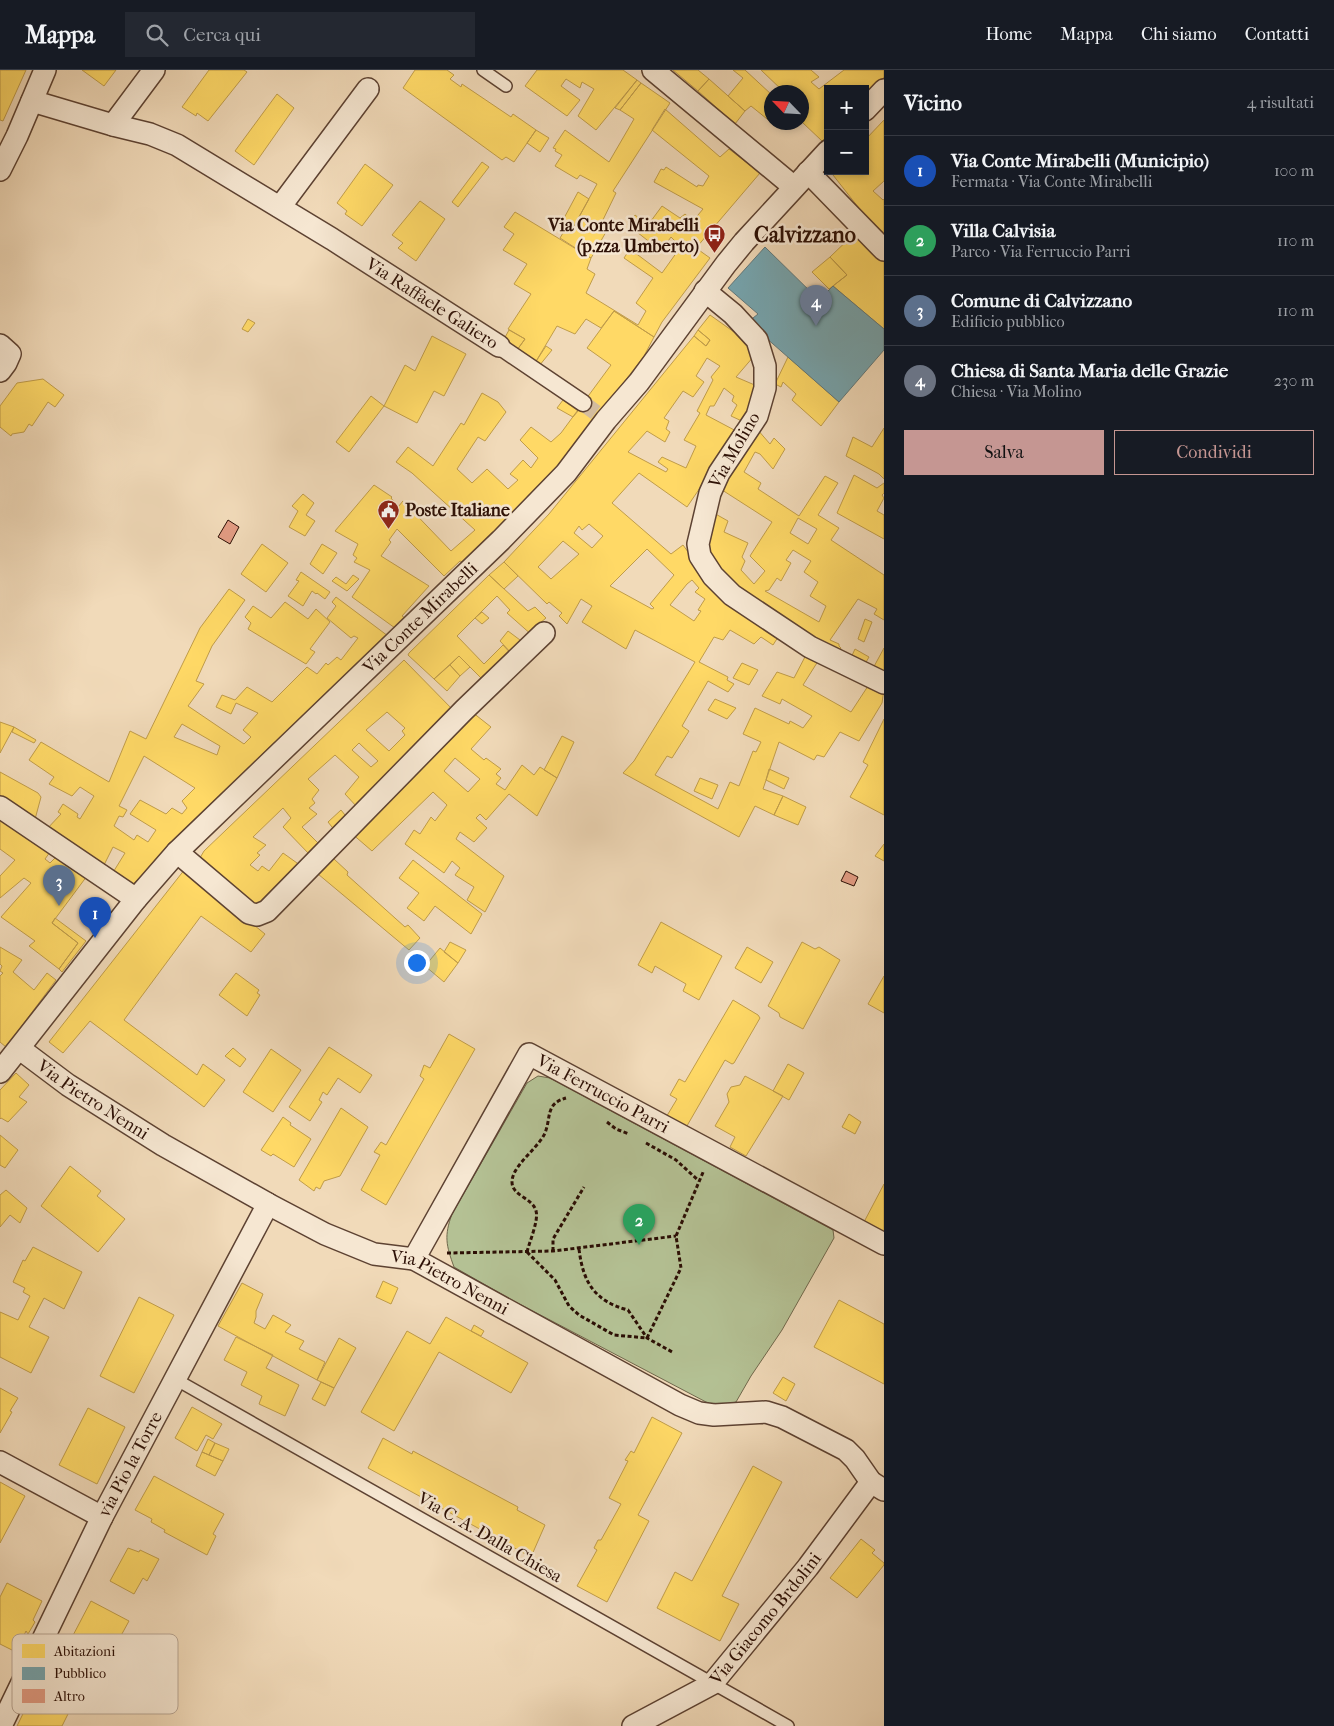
<!DOCTYPE html>
<html lang="it">
<meta charset="utf-8">
<style>
body{margin:0;font-family:"IM FELL French Canon",serif;background:#242831;color:#f1f3f6}
.controls{position:absolute;right:15px;top:15px;display:grid;overflow:hidden;border-radius:0px;box-shadow:0 2px 8px #0003}
.controls button{width:45px;height:45px;display:grid;place-items:center;padding:0;border:0;border-bottom:1px solid #363941;background:#171b24;color:#f1f3f6;font:25px sans-serif}
.compass{position:absolute;left:764px;top:15px;width:45px;height:45px;border-radius:50%;background:#171b24;box-shadow:0 2px 8px #0003;rotate:295deg}
.you{position:absolute;left:416px;top:892px;width:18px;height:18px;margin:-12px;border:4px solid #fff;border-radius:50%;background:#1a73e8;box-shadow:0 0 0 8px #1a73e833}
.badge{display:grid;place-items:center;width:32px;height:32px;border-radius:50%;background:#c59692;color:#fff;font-size:16px;font-weight:700}
.pin{position:absolute;translate:-50% -41px;filter:drop-shadow(0 1px 2px #0008)}
.pin::after{content:'';position:absolute;top:26px;width:18px;height:15px;background:inherit;clip-path:polygon(0 0,100% 0,50% 100%)}
.list{margin:0;padding:0;list-style:none}
h2{display:flex;justify-content:space-between;align-items:center;height:65px;margin:0;padding:0 20px;font-size:21px}
h2 small{font-size:16px;font-weight:400;color:#9ea1a6}
.list li{display:grid;grid-template-columns:32px 1fr auto;gap:15px;align-items:center;box-sizing:border-box;height:70px;padding:0 20px;border-top:1px solid #363941}
.list b{display:block;font-size:19px;white-space:nowrap}
.list p{margin:0;font-size:16px;white-space:nowrap;color:#9ea1a6}
.list em{font-size:16px;font-style:normal;color:#9ea1a6}
.actions{display:flex;gap:10px;padding:15px 20px}
.actions a{flex:1;padding:11px 0;border:1px solid #c59692;border-radius:0px;text-align:center;font-size:18px;color:#c59692}
.actions .main{background:#c59692;color:#111}
.icon{flex:none;width:28px;height:28px;fill:none;stroke:currentColor;stroke-width:2;stroke-linecap:round;stroke-linejoin:round}
.map{position:relative;flex:none;width:884px;height:1656px;overflow:hidden}
header{display:flex;align-items:center;gap:30px;box-sizing:border-box;height:70px;padding:0 25px;background:#171b24;border-bottom:1px solid #363941}
header strong{font-size:24px}
nav{display:flex;gap:28px;margin-inline-start:auto;font-size:18px}
.search{width:350px;height:45px;background:#242831;display:flex;align-items:center;gap:12px;box-sizing:border-box;padding:0 18px;border-radius:0px;color:#9ea1a6;font-size:19px}
main{display:flex}
aside{flex:1;background:#171b24}
.map>svg:first-child{display:block}
</style>
<header>
<strong>Mappa</strong>
<div class="search"><svg class="icon" aria-label="search" viewBox="0 0 24 24"><circle cx="10" cy="10" r="6"/><path d="M15 15l6 6"/></svg>Cerca qui</div>
<nav><a>Home</a><a>Mappa</a><a>Chi siamo</a><a>Contatti</a></nav>
</header>
<main>
<div class="map">
<svg width="884" height="1656" viewBox="0 0 884 1656">
<rect width="100%" height="100%" fill="#f1dab9"/>
<filter id="stains"><feTurbulence type="fractalNoise" baseFrequency=".004" numOctaves="4"/><feColorMatrix values="0 0 0 0 .2 0 0 0 0 .09 0 0 0 0 .02 0 0 0 .5 -.17"/></filter>
<radialGradient id="worn" r=".72"><stop offset=".6" stop-color="#630" stop-opacity="0"/><stop offset="1" stop-color="#630" stop-opacity=".3"/></radialGradient>
<path fill="#b4c194" stroke="#70684c" d="M538,1006L550,1008L833,1160L834,1168L782,1260L751,1306L736,1332L718,1337L706,1332L510,1229L454,1197C446,1175 444,1166 452,1144L527,1013Z"/>
<path fill="#ffd966" stroke="#c09c49" fill-rule="evenodd" d="M0,0H26L3,51L0,50Z
M82,0H116L104,16Z
M209,0H244L247,2L208,51L197,43L196,46L182,37Z
M415,0H447L454,5L450,9L461,17L462,14L511,47L513,44L536,60L514,92L506,87L502,90L403,18Z
M537,0H623L637,10L596,60L578,46L594,19L582,12L580,18L566,9L561,16L580,30L567,46L525,16Z
M673,0H698L709,9L698,21Z
M733,0H745L772,25V52H780L777,57L751,36L745,41L728,26L743,8Z
M761,0H811L819,7L811,12L819,19L844,0H884V7L865,27V19H828V65L822,71L802,52V22H784Z
M709,9L745,41L735,54L698,21Z
M637,10L641,13L620,40L615,38Z
M641,13L670,33L613,121L616,123L599,158L606,162L591,188L560,168L569,153L574,156L597,114L580,105L577,109L555,96L562,85L555,81L556,79L553,78L565,60L609,92L634,49L620,40Z
M277,24L294,38L254,95L235,81Z
M665,39L720,87L729,79L760,103L696,178L710,188L662,252L654,267L614,241L601,258L586,249L575,264L557,256L535,293L517,280L525,269L508,259L531,224L514,214L527,194L503,180L514,164L504,157L515,142L591,188L587,199L595,204L586,223L638,255L646,241L636,233L653,208L624,188L630,179L662,203L677,182L670,178L675,171L671,167L661,181L628,155L635,145L648,155L662,136L680,148L685,144L693,151L703,139L654,112L661,99L664,100L666,97L697,117L698,115L703,116L709,106L652,60Z
M884,50V111L873,121L883,130L884,129V170L833,105L837,101H865V70Z
M536,60L549,68L540,82L527,73Z
M482,92L489,97L458,137L452,132Z
M365,94L393,115L362,156L345,144L347,141L337,133Z
M578,122L589,129L574,156L563,150Z
M420,131L445,149L416,191L398,178L403,173L392,165Z
M856,162L884,192V259L833,216L847,205L830,187Z
M830,187L847,205L829,219L812,202Z
M614,241L654,267L644,286L551,407L462,492L460,491L444,506L397,459L389,470L391,472L381,486L429,516L402,546L405,548L395,558L352,527L370,500L354,492L357,488L353,485L358,474L335,461L374,415L392,427L391,428L398,437L403,431L451,481L475,460L412,403L396,392L408,377L433,396L461,353L464,355L482,323L498,332L506,342L485,371L478,367L457,399L472,413L487,399L508,419L518,410L510,404L523,390L531,398L538,388L520,370L531,357L551,372L561,363L611,295L587,278Z
M710,245L751,274L754,286L736,307L757,316L744,352L731,346L737,335L732,331L734,326L724,318L714,336H710L706,345L738,362L687,437L639,403L612,433L671,484L683,475L707,508L780,564L773,575L761,567L754,574L730,560L723,570L714,567L699,592L728,607L727,610L734,614L728,622L708,611L682,656L689,661L672,688L667,686L655,705L718,739L730,712L739,716L753,681L756,682L761,672L743,664L755,638L789,654L790,651L803,658L812,646L782,629L780,634L762,626L777,602L794,608L807,583L820,588L803,615L851,642L870,613L884,619L882,633L859,671L840,662L824,687L817,685L814,690L779,672L763,719L783,726L774,745L755,736L739,767L623,703L634,691L695,592L635,560L626,579L582,552L592,536L581,529L567,554L559,546L562,543L549,532L547,534L504,492L549,444L694,266L706,276L710,270L698,260ZM707,288L720,296L711,307L713,310L697,341L700,343L684,370L696,376L686,398L662,387L658,392L668,399L666,402L628,382L647,361L665,372L670,362L666,359L669,351L664,348L683,321L693,327L704,312L696,306ZM589,454L603,466L592,478L574,463L579,456L582,460ZM563,471L579,484L551,509L538,497ZM647,479L674,505L650,534L654,538L652,539L610,516ZM692,510L699,518L695,522L705,529L698,540L701,541L694,551L670,535L687,514Z
M248,249L255,253L248,262L242,259Z
M509,260L525,269L517,280L503,271Z
M698,260L710,270L706,276L694,266Z
M432,266L466,284L444,326L434,321L417,353L384,336L405,295L415,301Z
M546,276L552,280L539,296L535,293Z
M788,287L839,332L821,356L792,330L796,324L783,312L781,317L775,314Z
M43,309L64,325L55,337L48,332L32,356L29,354L24,362L12,364L11,366L0,357V336L17,313Z
M371,326L384,336L349,382L336,372Z
M563,330L578,341L573,347L557,338Z
M884,358V409L879,404L846,386L853,367L872,377Z
M757,359L770,374L774,368L785,379L773,399L760,384L755,382L744,402L761,413L758,419L799,446L825,406L838,413L818,445L839,458L831,470L884,505V550L874,544L877,539L858,529L830,570L839,574V576L841,578L836,586L750,531L714,496L706,474L712,442L728,451L724,462L748,473L742,487L745,491L741,500L754,514L765,501L750,486L772,452L719,418ZM798,448L817,459L808,474L790,463ZM793,480L811,491L804,502L818,512L810,526L826,536L819,552L765,521L769,520L777,508L781,511L791,493L786,490Z
M854,405L877,418L884,413V423L882,425L884,428L877,441L884,445V469L837,443Z
M303,424L314,433L306,445L315,451L305,466L289,457L298,441L292,436Z
M262,474L288,493L266,522L241,504Z
M322,474L337,483L323,504L310,494Z
M504,492L518,506L504,519L489,505Z
M301,502L330,522L325,529L317,523L316,524L312,521L303,536L288,526L299,511L296,510Z
M353,505L359,509L347,521L332,511L336,507L346,514Z
M489,505L528,541L535,537L546,548L540,553L543,558L533,566L507,543L510,540L497,526L457,566L484,594L503,575L514,587L486,613L459,586L434,609L408,585L409,583Z
M229,519L245,530L212,576L196,611L204,614L188,636L244,674L251,667L243,660L258,643L236,633L231,644L216,637L222,625L235,630L247,617L272,632L307,597L317,604L326,593L328,595L337,587L341,590L358,568L354,566L351,568L327,548L336,536L332,532L336,527L388,566L261,685L132,815L112,804L125,783L113,777L103,797L46,760L61,744L58,742L63,734L78,744L77,747L80,749L94,726L80,717L72,726L49,714L54,707L29,690L41,672L109,712L130,661L146,669L200,558ZM182,654L220,676L217,685L174,667ZM144,686L195,718L182,731L187,738L182,744L172,738L166,744L140,730L130,744L156,760L148,772L137,765L134,770L114,756L119,746L123,747L127,740L119,736Z
M285,532L308,549L316,539L330,552L310,579L315,582L306,594L248,559L251,553L245,547L253,536L271,548Z
M482,542L489,548L482,554L475,548Z
M865,549L872,552L864,572L858,569Z
M508,561L524,573L513,585L500,571Z
M884,578V608L871,602Z
M855,579L869,587L862,599L849,592Z
M459,586L470,597L460,606L450,595Z
M404,590L455,642L358,738L345,724L359,707L335,685L308,709L319,720L312,729L315,733L309,738L317,744L302,757L321,776L310,785L283,757L291,748L283,738L253,767L266,775L257,783L260,785L250,795L258,801L262,796L269,801L283,783L304,798L255,838L197,793L204,781ZM387,642L405,658L402,661L405,665L389,681L366,660ZM359,673L378,691L371,697L352,680Z
M742,593L758,600L749,615L733,608Z
M450,595L460,606L447,621L434,609Z
M715,629L736,638L727,649L708,640Z
M472,642L491,657L471,679L484,690L486,688L501,699L496,704L501,708L496,714L505,720L522,695L534,705L540,697L557,708L537,746L509,724L486,750L480,744L476,748L487,758L474,772L460,762L456,769L504,806L485,842L467,830L474,817L455,805L460,798L452,791L444,803L405,774L414,760L420,764L431,747L435,751L447,735L433,722L372,781L350,762ZM455,688L480,709L468,722L444,701Z
M884,649V745L850,727L868,695L863,692Z
M0,652L14,657L0,683Z
M14,657L36,670L34,673L12,662Z
M562,666L574,672L557,708L544,700Z
M769,699L789,708L784,719L766,710Z
M0,702L38,723L41,727L34,753L0,730Z
M700,708L718,715L712,729L694,721Z
M783,726L806,737L798,755L774,745Z
M341,740L349,750L336,762L328,752Z
M0,749L50,782L45,789L50,793L57,786L87,806L52,853L78,873L59,899L29,876L35,871L1,847L31,813L24,808L0,828V806L15,790L0,779Z
M342,768L349,773L334,789L348,802L347,805L405,857L408,855L420,868L409,880L312,799Z
M884,774V791L875,786Z
M413,790L482,844L471,864L435,836L424,851L407,838L419,823L399,808Z
M185,799L265,864L251,882L201,846L124,950L197,1005L203,994L225,1010L204,1037L90,951L63,983L49,972Z
M55,848L86,871L62,902L59,899L78,873L52,853Z
M661,852L722,886L699,930L683,921L686,914L655,896L652,903L638,895Z
M450,872L466,880L458,893L444,882Z
M802,872L815,879L819,877L840,890L803,959L780,947L779,943L768,936Z
M0,877L22,890L13,902L34,920L47,903L56,910L6,977L0,972V906L3,903L0,901L2,896L0,894Z
M747,877L773,892L761,913L735,898Z
M440,878L458,893L444,912L425,896Z
M236,903L259,920L257,923L260,925L247,946L219,925Z
M884,906V943L868,934Z
M733,930L758,945L760,948L734,993L732,994L725,990L684,1061L665,1049L677,1029L670,1025L679,1009L685,1012Z
M449,964L475,979L386,1135L361,1120L380,1085L374,1082L381,1072L386,1075L424,1009L420,1006L424,995L430,998Z
M329,977L372,1005L360,1023L338,1008L327,1025L323,1022L319,1030L322,1032L310,1051L289,1037Z
M233,978L246,989L240,997L225,986Z
M271,979L301,1000L273,1042L243,1022Z
M788,994L804,1003L789,1030L773,1021Z
M16,1003L29,1015L19,1027L27,1032L8,1052L1,1048L0,1049V1020Z
M745,1006L783,1026L746,1086L730,1077L735,1067L715,1056L729,1032L727,1024L731,1017L740,1015Z
M341,1038L368,1057L340,1106L324,1111L320,1119L316,1117L314,1121L299,1110Z
M849,1044L861,1052L855,1064L842,1057Z
M283,1047L291,1053L290,1055L311,1069L294,1097L273,1084L271,1086L261,1080Z
M0,1065L18,1080L5,1098L0,1095Z
M70,1096L101,1121L97,1126L125,1149L98,1182L41,1136Z
M884,1114V1163L864,1152Z
M6,1120L27,1138L20,1153L10,1145L0,1157V1125Z
M33,1177L82,1202L64,1239L44,1228L29,1257L49,1267L31,1303L0,1287V1242L18,1250L30,1226L23,1222L25,1218L13,1212L23,1190L25,1191Z
M383,1211L398,1218L391,1234L376,1227Z
M242,1213L263,1224L256,1241V1247L254,1253L265,1259L273,1245L291,1255L285,1262L304,1271L299,1279L325,1292L317,1310L218,1256Z
M139,1227L174,1245L134,1323L100,1306Z
M839,1230L884,1254V1314L814,1277Z
M446,1247L528,1293L511,1323L439,1282L394,1361L361,1342L407,1261L430,1274Z
M474,1255L484,1261L481,1266L471,1261Z
M236,1267L273,1285L266,1298L299,1315L285,1346L259,1334L262,1326L241,1315L247,1302L224,1290Z
M339,1268L356,1278L334,1318L317,1310Z
M783,1307L795,1314L786,1331L773,1323Z
M321,1312L334,1318L325,1336L312,1329Z
M0,1318L18,1328L10,1341L12,1342L0,1363Z
M192,1337L222,1354L213,1369L206,1365L197,1381L175,1368Z
M88,1338L125,1357L97,1414L59,1395Z
M652,1347L682,1363L638,1445L649,1451L607,1532L577,1516L597,1480L594,1478L598,1470H601L621,1434L609,1428L628,1391L625,1390L631,1381L634,1383Z
M383,1368L412,1384L413,1381L518,1437L517,1440L545,1455L531,1487L368,1398Z
M208,1369L215,1373L209,1385L202,1382Z
M215,1373L229,1379L223,1391L209,1385Z
M202,1382L223,1391L215,1406L196,1396Z
M753,1396L782,1412L722,1526L739,1534L720,1571L657,1538L675,1502L692,1511Z
M154,1406L224,1444L213,1464L216,1466L207,1485L164,1462L165,1460L151,1452L152,1449L135,1440Z
M0,1412L25,1426L0,1473Z
M861,1469L875,1480L872,1483L884,1493V1495L857,1528L830,1508Z
M128,1478L139,1482L140,1480L159,1489L147,1511L143,1508L134,1524L110,1511Z
M7,1513L42,1531L33,1550L35,1552L28,1564L26,1561L16,1582L0,1574V1527Z
M91,1531L129,1551L106,1593L69,1573Z
M41,1607L77,1626L62,1656H17Z"/>
<path fill="#76a5af" stroke="#60787c" d="M765,177L819,230L833,216L884,259V280L839,332L748,252L758,244L728,218Z"/>
<path fill="#e19b82" stroke="#2c0f05" d="M228,450L239,457L230,474L218,467Z
M846,801L858,807L854,816L841,811Z"/>
<g fill="none" stroke-linecap="round" stroke-linejoin="round">
<path stroke="#d3bc9e" stroke-width="16" stroke-dasharray="16 8" stroke-linecap="butt" d="M583,333L599,345"/>
<defs>
<path id="service" d="M483,0L506,16
M175,1309L788,1656"/>
<path id="pedestrian" d="M499,276L583,333"/>
<g id="minor">
<path d="M653,0L794,117"/>
<path id="s1" d="M32,31L113,55L150,64L177,75L332,169L499,276"/>
<path d="M865,40L884,20"/>
<path d="M113,55L154,0"/>
<path d="M0,100L17,66L45,0"/>
<path d="M808,102L884,180"/>
<path d="M280,137L368,19"/>
<path d="M705,221L733,244L757,270L765,296V318L757,346L719,403L710,423L698,474L700,486L713,506L732,525L810,577L884,613"/>
<path d="M0,275L10,284L6,293L0,301"/>
<path d="M0,737L136,829"/>
<path d="M177,782L249,843L257,845L267,841L464,640L544,563"/>
<path id="s2" d="M20,979L68,1015L163,1075L268,1134L325,1164L374,1184L414,1189L680,1335L699,1343L714,1345L766,1342L782,1347L846,1380L855,1389L871,1412L884,1420"/>
<path id="s3" d="M0,1002L136,829L177,782L501,470L566,403L606,350L639,312L726,194L744,172L828,81"/>
<path id="s4" d="M414,1189L529,984L884,1174"/>
<path d="M0,1392L102,1447"/>
<path id="s5" d="M1,1656L102,1447L268,1134"/>
<path id="s6" d="M633,1656L712,1614L808,1497L871,1412"/>
</g>
</defs>
<use href="#service" stroke="#5d4232" stroke-width="14"/>
<use href="#pedestrian" stroke="#5d4232" stroke-width="19"/>
<use href="#minor" stroke="#5d4232" stroke-width="24"/>
<path stroke="#2c0f05" stroke-width="3" stroke-dasharray="4 2.5" stroke-linecap="butt" d="M607,1052L616,1059L629,1064
M646,1073L676,1090L699,1111
M579,1179C583,1212 594,1231 628,1240L647,1268L674,1283
M553,1181V1169L584,1117
M527,1182L555,1210L569,1236L579,1245L614,1265L647,1268L681,1198L676,1166L704,1100
M527,1182C529,1173 539,1150 536,1141C533,1128 512,1126 512,1112C512,1096 536,1080 544,1065C552,1049 544,1034 566,1028
M447,1183L553,1181L676,1166"/>
<use href="#service" stroke="#f6e7d2" stroke-width="11"/>
<use href="#pedestrian" stroke="#f6e7d2" stroke-width="16"/>
<use href="#minor" stroke="#f6e7d2" stroke-width="21"/>
</g>
<defs>
<symbol id="bus-pin" viewBox="-11 -11 22 30"><path d="M0 17L-7.5 6A9.5 9.5 0 1 1 7.5 6Z" fill="#8f2418" stroke="#f6e7d2"/><path d="M-5-6H5V4H4V6H2V4H-2V6H-4V4H-5ZM-3.5-4V0h7V-4ZM-3.5 1.2v1.5H-2V1.2ZM2 1.2v1.5H3.5V1.2Z" fill="#fff"/></symbol>
<symbol id="civic-pin" viewBox="-11 -11 22 30"><path d="M0 17L-7.5 6A9.5 9.5 0 1 1 7.5 6Z" fill="#8f2418" stroke="#f6e7d2"/><path d="M-.6-6.5H3V-4.5H.6V-3L4-1V1h2V6H-6V1h2V-1L-.6-3ZM-1.2 2.5V6h2.4V2.5Z" fill="#fff"/></symbol>
</defs>
<g fill-rule="evenodd">
<use href="#bus-pin" x="702" y="152" width="25" height="34"/>
<use href="#civic-pin" x="376" y="428" width="25" height="34"/>
</g>
<g text-anchor="middle" stroke-width="5" stroke-linejoin="round" paint-order="stroke">
<g font-size="18" font-weight="bold" fill="#2c0f05" stroke="#f6e7d2" text-anchor="end">
<text x="699" y="161">Via Conte Mirabelli<tspan x="699" dy="21">(p.zza Umberto)</tspan></text>
<text x="405" y="446" text-anchor="start">Poste Italiane</text>
</g>
<g font-size="18" fill="#2c0f05" stroke="#f6e7d2">
<text dy="6" stroke="none"><textPath href="#s1" startOffset="452">Via Raffaele Galiero</textPath></text>
<text transform="translate(734 380) rotate(-60)" y="6">Via Molino</text>
<text dy="6" stroke="none"><textPath href="#s3" startOffset="620">Via Conte Mirabelli</textPath></text>
<text dy="6" stroke="none"><textPath href="#s4" startOffset="319">Via Ferruccio Parri</textPath></text>
<text dy="6" stroke="none"><textPath href="#s2" startOffset="89">Via Pietro Nenni</textPath></text>
<text dy="6" stroke="none"><textPath href="#s2" startOffset="492">Via Pietro Nenni</textPath></text>
<text dy="6" stroke="none"><textPath href="#s5" startOffset="292">via Pio la Torre</textPath></text>
<text transform="translate(490 1467) rotate(30)" y="6">Via C. A. Dalla Chiesa</text>
<text dy="6" stroke="none"><textPath href="#s6" startOffset="174">Via Giacomo Brdolini</textPath></text>
</g>
<g font-size="22" font-weight="bold" fill="#2c0f05" stroke="#f6e7d2">
<text x="805" y="172">Calvizzano</text>
</g>
</g>
<rect x="12" y="1564" width="166" height="80" rx="8" fill="#f6e7d2" stroke="#b9a694" stroke-width="1"/>
<rect x="22" y="1574" width="23" height="14" fill="#ffd966"/>
<rect x="22" y="1597" width="23" height="13" fill="#76a5af"/>
<rect x="22" y="1619" width="23" height="14" fill="#e19b82"/>
<g font-size="14" fill="#2c0f05">
<text x="54" y="1586">Abitazioni</text>
<text x="54" y="1608">Pubblico</text>
<text x="54" y="1631">Altro</text>
</g>
<rect width="100%" height="100%" filter="url(#stains)"/>
<rect width="100%" height="100%" fill="url(#worn)"/>
</svg>
<div class="controls">
<button>+</button>
<button>−</button>
</div>
<svg class="compass" viewBox="-18 -18 36 36"><path d="M0-13l5 13h-10z" fill="#e53935"/><path d="M0 13l5-13h-10z" fill="#9ea1a6"/></svg>
<div class="you"></div>
<div class="pin badge" style="left:95px;top:868px;background:#1a4fb4">1</div>
<div class="pin badge" style="left:639px;top:1175px;background:#2e9e5b">2</div>
<div class="pin badge" style="left:59px;top:836px;background:#5c6f8a">3</div>
<div class="pin badge" style="left:816px;top:256px;background:#6b7280">4</div>
</div>
<aside>
<h2>Vicino<small>4 risultati</small></h2>
<ul class="list">
<li><span class="badge" style="background:#1a4fb4">1</span><div><b>Via Conte Mirabelli (Municipio)</b><p>Fermata · Via Conte Mirabelli</p></div><em>100 m</em></li>
<li><span class="badge" style="background:#2e9e5b">2</span><div><b>Villa Calvisia</b><p>Parco · Via Ferruccio Parri</p></div><em>110 m</em></li>
<li><span class="badge" style="background:#5c6f8a">3</span><div><b>Comune di Calvizzano</b><p>Edificio pubblico</p></div><em>110 m</em></li>
<li><span class="badge" style="background:#6b7280">4</span><div><b>Chiesa di Santa Maria delle Grazie</b><p>Chiesa · Via Molino</p></div><em>230 m</em></li>
</ul>
<div class="actions"><a class="main">Salva</a><a>Condividi</a></div>
</aside>
</main>
